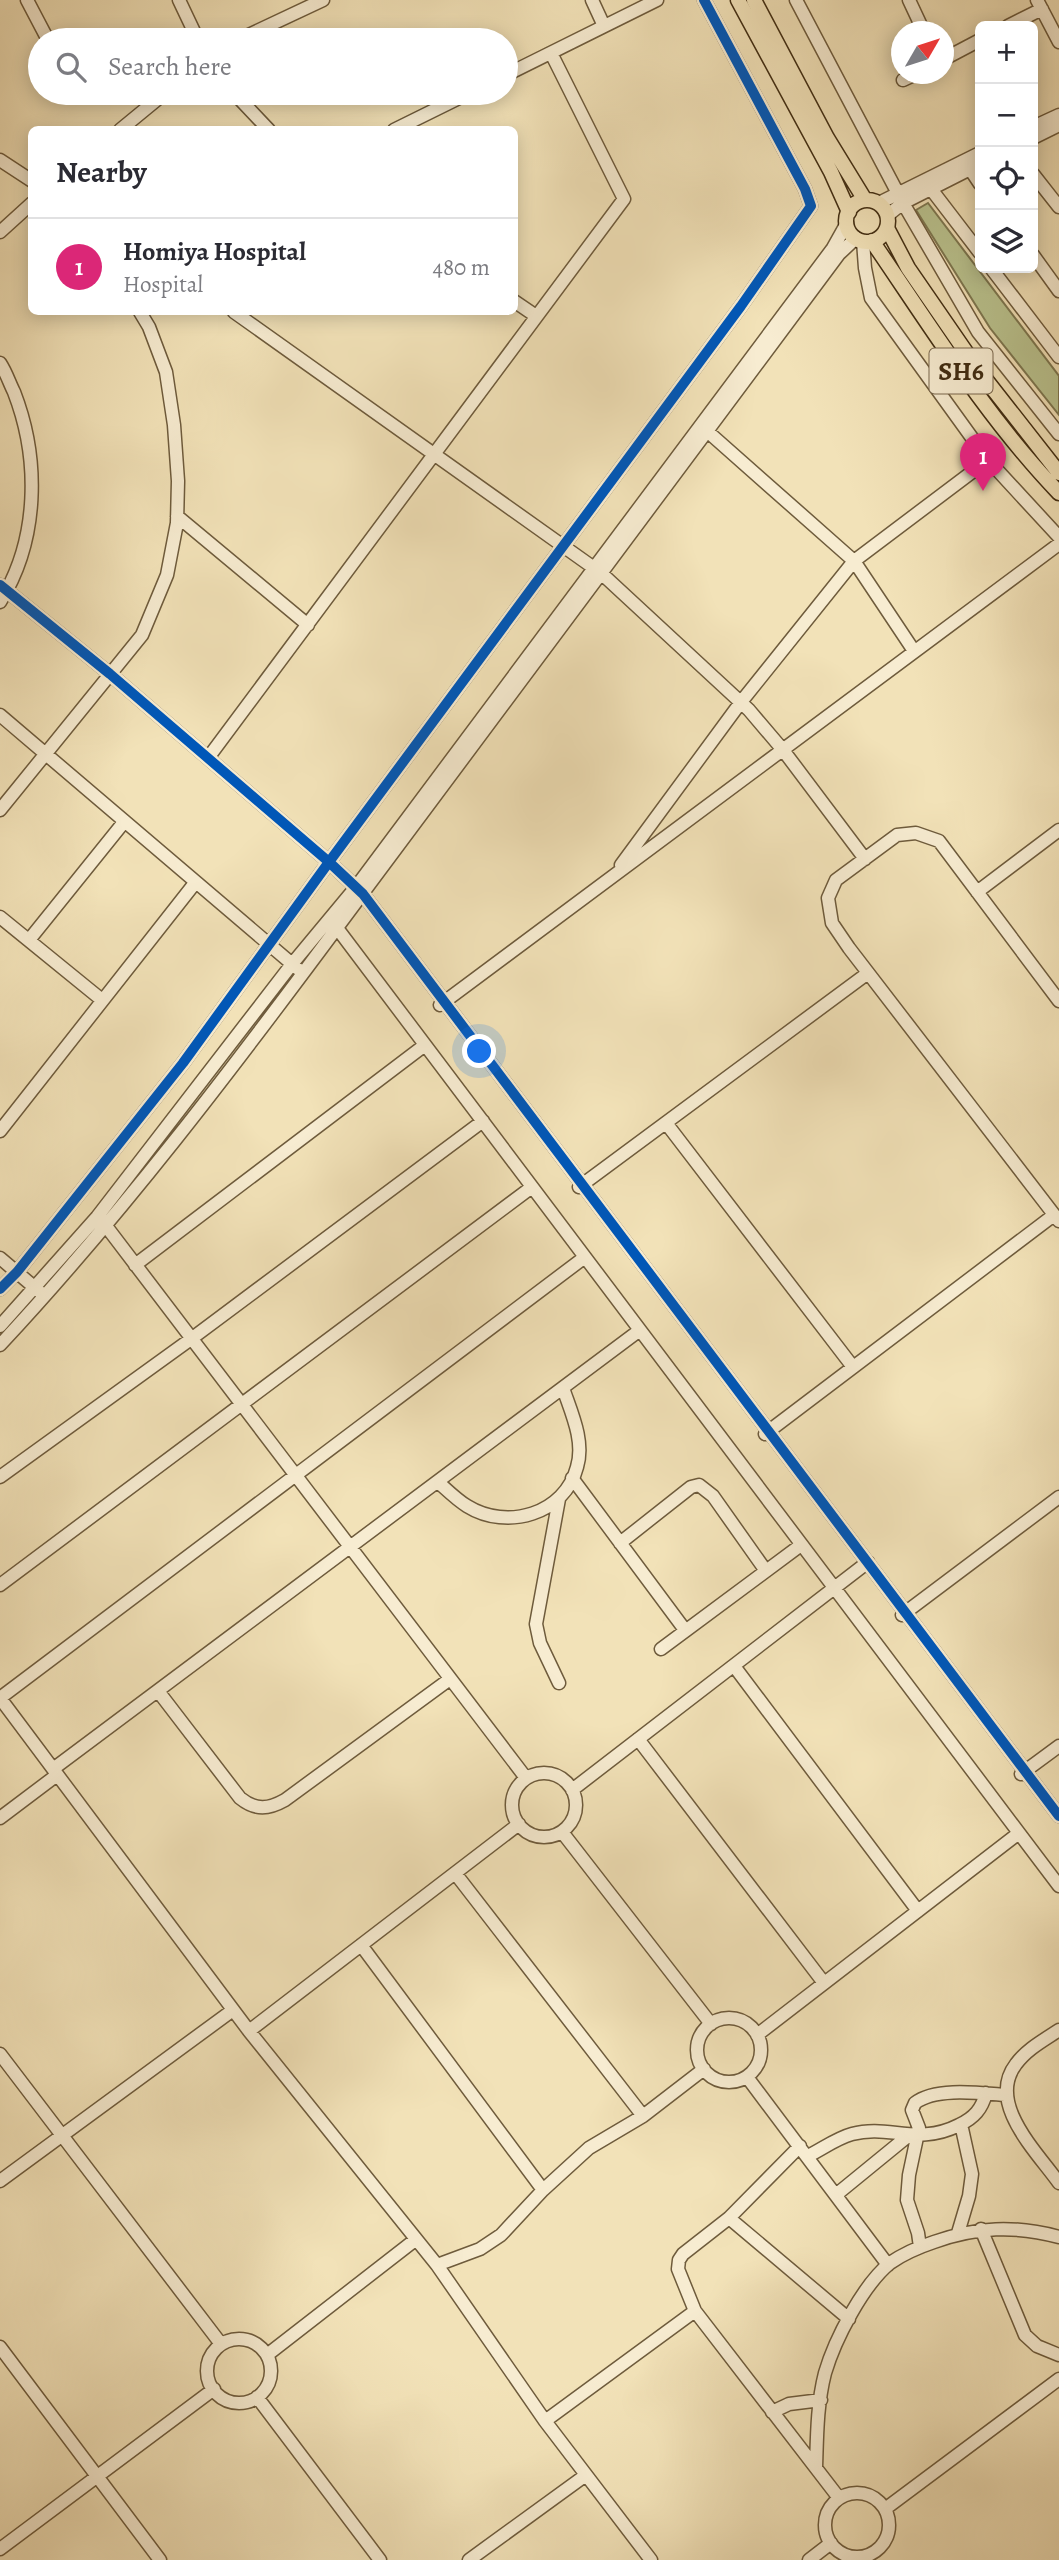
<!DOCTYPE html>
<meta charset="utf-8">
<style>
body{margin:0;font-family:Alegreya,serif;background:#f2f2f3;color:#2b2b33}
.controls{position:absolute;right:21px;top:21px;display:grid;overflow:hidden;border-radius:10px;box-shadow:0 4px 18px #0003}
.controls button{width:63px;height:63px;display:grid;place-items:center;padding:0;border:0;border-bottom:2px solid #e1e1e2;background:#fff;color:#2b2b33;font:35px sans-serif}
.compass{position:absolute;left:891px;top:21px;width:63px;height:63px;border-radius:50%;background:#fff;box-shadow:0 4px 18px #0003;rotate:51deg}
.you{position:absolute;left:480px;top:1052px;width:24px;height:24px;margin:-18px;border:5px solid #fff;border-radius:50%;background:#1a73e8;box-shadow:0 0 0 10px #1a73e833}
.badge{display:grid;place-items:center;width:46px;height:46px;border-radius:50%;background:#db2777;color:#fff;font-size:23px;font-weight:700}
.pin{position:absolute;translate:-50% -58px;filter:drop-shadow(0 2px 4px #0008)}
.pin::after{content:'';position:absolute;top:37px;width:24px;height:21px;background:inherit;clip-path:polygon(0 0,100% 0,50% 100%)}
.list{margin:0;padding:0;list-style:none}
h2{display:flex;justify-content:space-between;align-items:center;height:91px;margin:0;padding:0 28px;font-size:30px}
h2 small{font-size:23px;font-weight:400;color:#7c7c81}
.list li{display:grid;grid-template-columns:46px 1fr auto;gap:21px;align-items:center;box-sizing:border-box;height:98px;padding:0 28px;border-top:2px solid #e1e1e2}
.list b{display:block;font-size:26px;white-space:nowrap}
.list p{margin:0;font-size:23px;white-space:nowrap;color:#7c7c81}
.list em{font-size:23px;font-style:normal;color:#7c7c81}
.icon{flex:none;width:38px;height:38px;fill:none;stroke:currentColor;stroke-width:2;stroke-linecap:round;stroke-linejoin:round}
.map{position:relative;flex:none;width:1059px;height:2560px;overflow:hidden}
.search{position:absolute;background:#fff;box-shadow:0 4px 18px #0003;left:28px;top:28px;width:490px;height:77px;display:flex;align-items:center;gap:18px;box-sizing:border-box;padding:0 24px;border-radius:38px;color:#7c7c81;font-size:26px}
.panel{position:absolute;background:#fff;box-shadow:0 4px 18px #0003;left:28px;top:126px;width:490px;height:189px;border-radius:10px}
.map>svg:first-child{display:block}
</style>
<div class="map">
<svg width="1059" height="2560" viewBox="0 0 1059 2560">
<rect width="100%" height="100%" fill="#f2e2b8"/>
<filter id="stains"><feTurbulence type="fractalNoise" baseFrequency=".00286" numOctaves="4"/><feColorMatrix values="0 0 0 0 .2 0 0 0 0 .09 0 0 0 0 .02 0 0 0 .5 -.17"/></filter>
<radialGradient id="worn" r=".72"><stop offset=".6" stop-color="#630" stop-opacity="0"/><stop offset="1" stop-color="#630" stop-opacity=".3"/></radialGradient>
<path fill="#bac38f" stroke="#7e7851" stroke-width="2" d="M928,203L1059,376V415L990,328L916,210Z"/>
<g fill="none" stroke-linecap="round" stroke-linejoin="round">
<defs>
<path id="minor" d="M27,0L48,40
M179,0L198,40
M592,0L604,26
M796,0L903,203L978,332L1059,434
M909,0L924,32
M1037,0L1059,42
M1008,26L1042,9
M238,40L323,0
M944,59L980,40
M506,75L657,0
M903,80L916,74
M234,93L269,130
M1033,127L1059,115
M120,130L165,93
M394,130L469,93
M1033,138L1059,125
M0,160L32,181
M970,169L980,184
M1033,174L1059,207
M931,189L980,253
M879,203L980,153
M888,215L903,203L980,164
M0,232L32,203
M863,241L865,268L871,298L988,460L1059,537
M1033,255L1059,291
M991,268L1059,357
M514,301L536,316
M234,312L601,573L749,710L783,750L865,859
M0,363C6,372 9,382 14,392C40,459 39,540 0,602
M177,516L308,625
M0,585L110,674L329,862L363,894L1059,1816
M914,651L854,561L988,460
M0,715L298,969
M208,758L624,199L551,53
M0,810L142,635L167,575L177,523L178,481L174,425L166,372L149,327L140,312
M621,865L741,702L854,561L707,431
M977,892L1059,830
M0,917L102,1000
M337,928L1059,1886
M29,940L124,822
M1059,1001L939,841L916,833L897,835L836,880L828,898L832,923L849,948L1059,1221
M440,1005L1059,544
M666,1123L853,1367
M0,1131L195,883
M579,1187L868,973
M106,1226L526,1778
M0,1258L40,1292
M135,1265L425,1045
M0,1289L17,1272L183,1063L329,862L741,306L811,206L805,189L704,0
M0,1326L97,1217L292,964L356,887L833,248L847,223
M0,1345C123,1213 232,1069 339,925C506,702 672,478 839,254L856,238
M765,1434L1054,1215
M0,1477L191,1339L483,1121
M572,1478L685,1630
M438,1482C447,1490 457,1500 467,1506C507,1531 565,1514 577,1467C585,1441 571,1412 563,1388
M559,1499L536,1624L540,1643L559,1683
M620,1543L691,1487L699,1485L713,1496L766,1571
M0,1585L532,1187
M902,1615L1059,1497
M661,1649L801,1545
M734,1666L918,1911
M158,1691L240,1798C256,1811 269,1809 285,1800L450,1679
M0,1698L249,2031L437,2265L545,2421L651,2560
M0,1698L585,1257
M638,1739L824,1983
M53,1769L640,1330
M512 1805a32 32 0 1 1 64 0a32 32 0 1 1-64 0Z
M1021,1774L1059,1746
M572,1790L868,1562
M0,1818L57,1775
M562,1832L711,2024
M455,1873L643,2116
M361,1945L543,2190
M697 2050a32 32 0 1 1 64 0a32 32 0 1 1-64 0Z
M1059,2030C1044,2040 1027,2049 1016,2064C986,2103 1037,2152 1059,2183
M249,2031L519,1824
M757,2035L1019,1833
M0,2054L221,2344
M747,2077L888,2265
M800,2146L729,2218L683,2254L679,2260L678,2269L695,2311L839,2498
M808,2156C822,2149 837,2138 852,2134C889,2124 918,2146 959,2125C974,2118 982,2109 986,2093
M0,2181L233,2010
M837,2194L908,2136
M729,2218L849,2319
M981,2229L1025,2335L1037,2346L1059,2355
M958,2233L969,2196L972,2174L961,2124
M920,2247L918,2233L907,2200L909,2175L919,2128L912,2110L915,2103C935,2087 980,2093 1005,2095
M437,2265L480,2249L501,2235L543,2190L589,2148L643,2116L704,2069
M207 2371a32 32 0 1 1 64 0a32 32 0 1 1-64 0Z
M0,2347L160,2560
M267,2355L415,2240
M257,2397L380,2560
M772,2412L789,2404L821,2400
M545,2421L695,2311
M816,2468C817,2436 817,2404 825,2373C835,2339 863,2285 890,2263C903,2254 919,2247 934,2242C976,2227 1015,2225 1059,2237
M825 2525a32 32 0 1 1 64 0a32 32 0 1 1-64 0Z
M885,2509L1059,2379
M0,2549L214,2389
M469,2560L586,2475
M809,2560L831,2543"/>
<path id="major" d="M738,0L831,172L849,212
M754,0L827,138L865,200
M846 221a21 21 0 1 1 42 0a21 21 0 1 1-42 0Z
M887,228L908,268L979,371L1059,473
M872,241C931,327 987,418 1059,493"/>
</defs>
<use href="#minor" stroke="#6e5b3c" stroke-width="15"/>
<use href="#major" stroke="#422e13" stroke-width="17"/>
<use href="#minor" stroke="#f7ecd1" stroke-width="12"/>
<use href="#major" stroke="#f2e2b8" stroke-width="14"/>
<defs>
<path id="cycleway" d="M0,585L110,674L329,862L363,894L1059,1816
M0,1289L17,1272L183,1063L329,862L741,306L811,206L805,189L704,0"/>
</defs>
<use href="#cycleway" stroke="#f7ecd1" stroke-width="15"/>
<use href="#cycleway" stroke="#0057b8" stroke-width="10"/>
</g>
<g text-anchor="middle" stroke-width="7" stroke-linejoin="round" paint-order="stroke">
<rect fill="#f7ecd1" stroke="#78674c" stroke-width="2" x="929.5" y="348.5" width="63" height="45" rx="5"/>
<g font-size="26" font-weight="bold" fill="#422e13">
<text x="961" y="380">SH6</text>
</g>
</g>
<rect width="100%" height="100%" filter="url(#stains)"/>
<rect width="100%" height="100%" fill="url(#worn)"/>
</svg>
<div class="controls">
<button>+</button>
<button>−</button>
<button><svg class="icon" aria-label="locate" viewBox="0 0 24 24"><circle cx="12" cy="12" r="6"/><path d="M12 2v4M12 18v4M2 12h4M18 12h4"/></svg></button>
<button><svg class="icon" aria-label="layers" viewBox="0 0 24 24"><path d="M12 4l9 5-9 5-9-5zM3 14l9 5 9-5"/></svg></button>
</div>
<svg class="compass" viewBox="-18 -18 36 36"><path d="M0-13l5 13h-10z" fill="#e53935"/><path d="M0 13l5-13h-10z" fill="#7c7c81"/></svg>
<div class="you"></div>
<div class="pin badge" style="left:983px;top:491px">1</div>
<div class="search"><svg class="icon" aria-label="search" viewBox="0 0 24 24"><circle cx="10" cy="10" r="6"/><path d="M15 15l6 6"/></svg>Search here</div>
<section class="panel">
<h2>Nearby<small></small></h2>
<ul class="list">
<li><span class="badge">1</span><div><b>Homiya Hospital</b><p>Hospital</p></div><em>480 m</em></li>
</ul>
</section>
</div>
